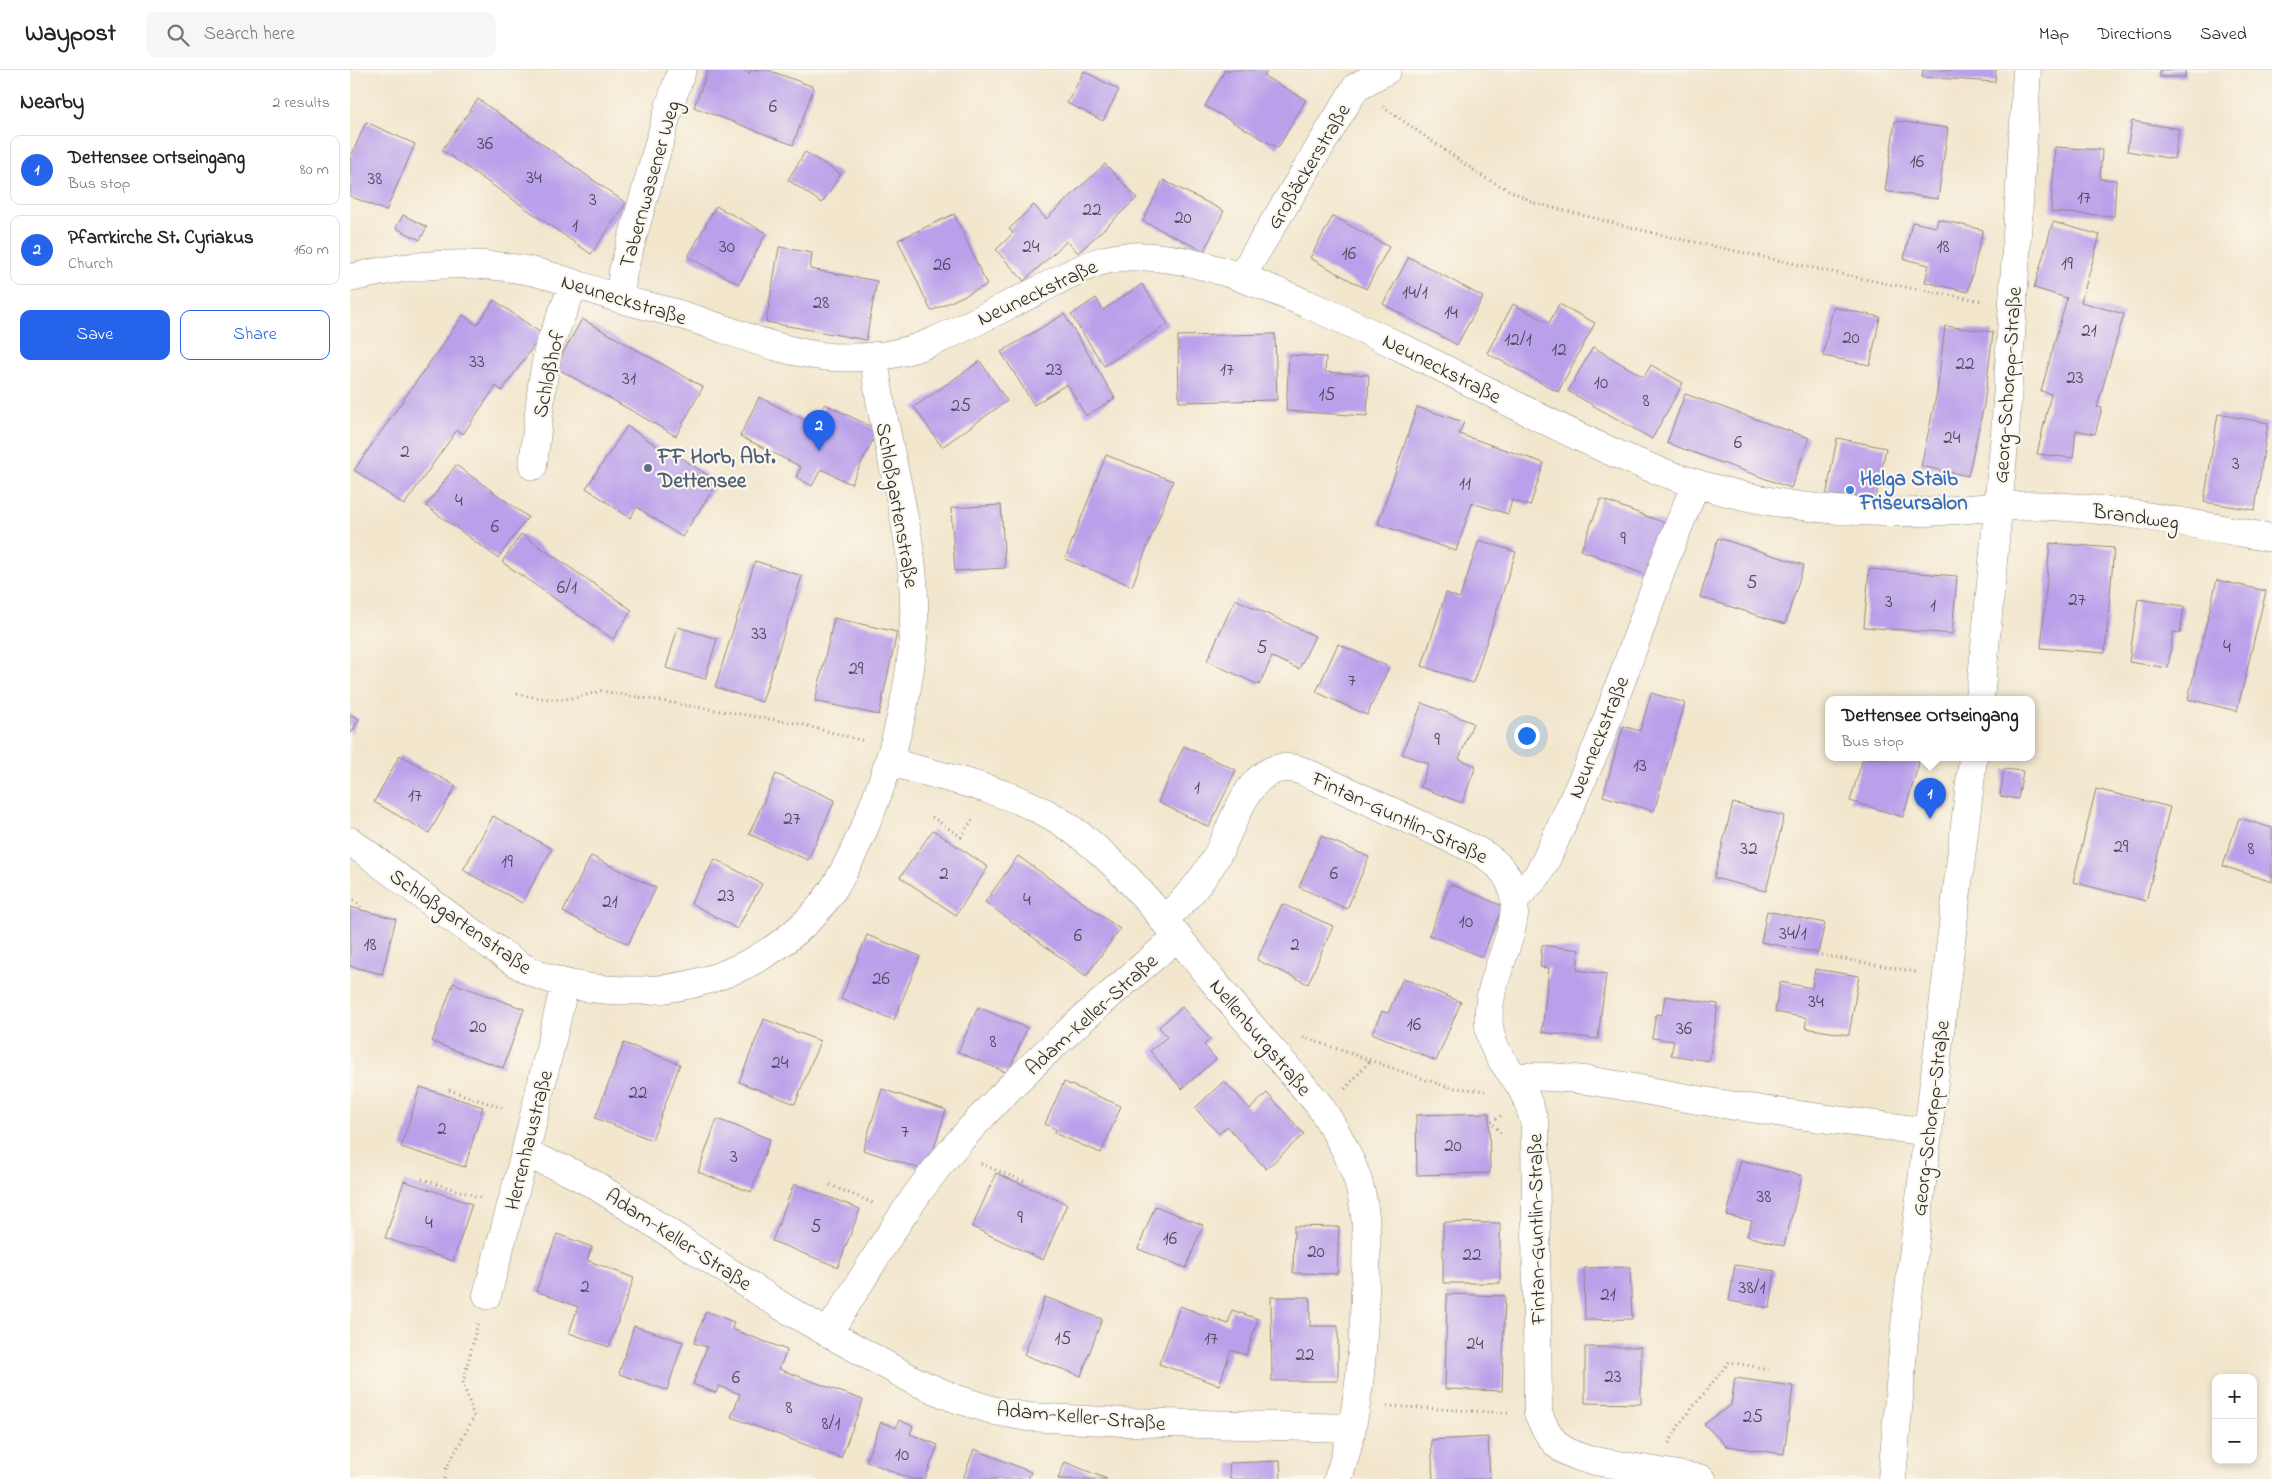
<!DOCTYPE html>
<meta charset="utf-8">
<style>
body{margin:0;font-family:"Indie Flower",sans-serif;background:#f6f6f6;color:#222}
.controls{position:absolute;right:15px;bottom:15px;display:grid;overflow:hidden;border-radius:10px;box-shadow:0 2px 8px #0003}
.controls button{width:45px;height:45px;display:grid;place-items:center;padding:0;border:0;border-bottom:1px solid #e0e0e0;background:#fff;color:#222;font:25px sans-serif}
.you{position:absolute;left:1176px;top:665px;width:18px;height:18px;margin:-12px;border:4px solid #fff;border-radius:50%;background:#1a73e8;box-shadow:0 0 0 8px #1a73e833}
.badge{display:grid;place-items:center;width:32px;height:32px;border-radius:50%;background:#2563eb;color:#fff;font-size:16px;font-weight:700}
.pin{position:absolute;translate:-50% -41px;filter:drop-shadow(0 1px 2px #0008)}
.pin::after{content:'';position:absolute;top:26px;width:18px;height:15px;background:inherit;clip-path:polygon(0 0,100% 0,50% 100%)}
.popup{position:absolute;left:1475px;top:626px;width:210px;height:65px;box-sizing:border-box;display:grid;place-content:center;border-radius:10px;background:#fff;filter:drop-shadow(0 1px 4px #0005);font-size:16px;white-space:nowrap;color:#767676}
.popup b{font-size:19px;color:#222}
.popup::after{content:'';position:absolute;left:50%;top:100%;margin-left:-10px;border:10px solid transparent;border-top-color:#fff}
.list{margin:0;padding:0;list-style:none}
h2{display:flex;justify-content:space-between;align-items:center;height:65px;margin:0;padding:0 20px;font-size:21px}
h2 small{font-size:16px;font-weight:400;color:#767676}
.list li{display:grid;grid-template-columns:32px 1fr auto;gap:15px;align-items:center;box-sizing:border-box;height:70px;margin:0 10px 10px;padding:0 10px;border:1px solid #e0e0e0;border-radius:10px}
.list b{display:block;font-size:19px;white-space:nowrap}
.list p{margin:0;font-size:16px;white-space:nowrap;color:#767676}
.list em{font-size:16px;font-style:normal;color:#767676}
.actions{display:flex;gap:10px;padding:15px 20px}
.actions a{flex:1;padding:11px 0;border:1px solid #2563eb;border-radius:10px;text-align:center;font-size:18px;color:#2563eb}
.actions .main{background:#2563eb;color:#fff}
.icon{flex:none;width:28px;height:28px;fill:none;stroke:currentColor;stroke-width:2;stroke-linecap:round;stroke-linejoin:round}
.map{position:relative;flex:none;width:1922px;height:1409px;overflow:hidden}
header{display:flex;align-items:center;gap:30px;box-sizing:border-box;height:70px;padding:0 25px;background:#fff;border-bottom:1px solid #e0e0e0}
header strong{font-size:24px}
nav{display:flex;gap:28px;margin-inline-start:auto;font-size:18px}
.search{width:350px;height:45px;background:#f6f6f6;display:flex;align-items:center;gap:12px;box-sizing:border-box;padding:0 18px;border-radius:10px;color:#767676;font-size:19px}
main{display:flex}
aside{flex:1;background:#fff}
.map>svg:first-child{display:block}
</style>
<header>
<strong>Waypost</strong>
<div class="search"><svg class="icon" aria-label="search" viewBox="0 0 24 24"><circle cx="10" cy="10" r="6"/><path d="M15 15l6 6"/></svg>Search here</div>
<nav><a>Map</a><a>Directions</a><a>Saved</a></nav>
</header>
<main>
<aside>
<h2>Nearby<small>2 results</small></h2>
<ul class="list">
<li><span class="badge">1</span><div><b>Dettensee Ortseingang</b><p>Bus stop</p></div><em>80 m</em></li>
<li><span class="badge">2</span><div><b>Pfarrkirche St. Cyriakus</b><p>Church</p></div><em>160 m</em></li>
</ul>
<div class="actions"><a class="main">Save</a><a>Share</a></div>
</aside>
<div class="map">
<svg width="1922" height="1409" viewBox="0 0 1922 1409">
<rect width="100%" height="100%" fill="#fbf7ec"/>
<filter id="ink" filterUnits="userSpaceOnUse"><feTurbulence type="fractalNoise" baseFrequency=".02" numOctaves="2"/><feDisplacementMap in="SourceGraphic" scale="10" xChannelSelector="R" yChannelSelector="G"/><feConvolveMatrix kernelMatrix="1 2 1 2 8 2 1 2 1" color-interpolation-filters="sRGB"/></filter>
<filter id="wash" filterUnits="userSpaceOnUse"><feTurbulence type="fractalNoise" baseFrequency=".0096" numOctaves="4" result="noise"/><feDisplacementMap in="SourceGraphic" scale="20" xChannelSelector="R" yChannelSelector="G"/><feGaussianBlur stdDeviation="1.12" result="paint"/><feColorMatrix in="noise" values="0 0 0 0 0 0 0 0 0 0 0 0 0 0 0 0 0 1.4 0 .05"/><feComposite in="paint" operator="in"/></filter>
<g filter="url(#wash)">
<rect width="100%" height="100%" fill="#f2e6cd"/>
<g id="blocks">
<path fill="#b9a0ea" d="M358,0H392L400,3L401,0H418L464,17L443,75L344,37Z
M875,0H917L914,6L956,30L928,78L855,36Z
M1573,0H1646L1645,12L1572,7Z
M1810,0H1835V7H1810Z
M734,1L769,20L753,51L717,33Z
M128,29L276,133L241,184L92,80Z
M1545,51L1598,58L1588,129L1535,121Z
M1782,51L1829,59L1824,89L1777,81Z
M16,52L65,74L36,141L0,126V89Z
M1705,77L1752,80L1750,109L1766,110L1764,146L1701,142Z
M455,82L491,104L472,133L438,110Z
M755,94L787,128L728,183L717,171L674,211L646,180L663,163L659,159L684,135L696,149Z
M813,110L874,141L854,181L793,151Z
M366,136L416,163L389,214L338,187Z
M604,144L637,215L581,241L548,170Z
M53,145L77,157L70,170L46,158Z
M983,146L1039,177L1016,219L960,188Z
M1588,149L1633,160L1618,222L1575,212L1579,195L1554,189L1562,152L1586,157Z
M1703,152L1750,165L1731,232L1774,244L1747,337L1752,338L1745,364L1726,360L1723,388L1687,384L1701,324L1691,321L1717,228L1684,218Z
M429,177L462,183L460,199L527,211L516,270L416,252Z
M1059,187L1133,227L1107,275L1033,234Z
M792,214L818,254L754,296L721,245L746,228L753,240Z
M144,230L192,264L152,321L146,316L113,364L107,360L54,435L4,400L113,245L127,255Z
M1163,234L1199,253L1209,234L1245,253L1208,322L1137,283Z
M1483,237L1530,247L1520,295L1473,286Z
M714,244L765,328L736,346L717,314L684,335L651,282Z
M232,249L353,317L326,366L205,297Z
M1595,256L1643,262L1634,335L1618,406L1571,396L1587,322Z
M925,264L927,330L829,332L828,266Z
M1243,277L1294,307L1301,295L1333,313L1302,369L1218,321Z
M939,285L976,287L975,302L1019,305L1017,346L936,341Z
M630,291L657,331L592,377L564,337Z
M1335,324L1459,368L1441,418L1317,373Z
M409,327L464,355L475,334L528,360L501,414L471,399L462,416L446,407L451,397L390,366Z
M1067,337L1114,352L1109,364L1194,393L1180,436L1162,430L1158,444L1122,433L1106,481L1028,454Z
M1868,344L1918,353L1905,440L1854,432Z
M277,356L319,384L321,381L368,412L332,467L287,437L280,448L236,418Z
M1487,368L1536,378L1524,437L1476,427Z
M756,385L823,411L782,516L715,489Z
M106,395L178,447L148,488L76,436Z
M1251,429L1315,453L1296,505L1231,480Z
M651,435L655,498L605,501L601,438Z
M171,464L282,540L263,569L152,492Z
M1368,468L1454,495L1435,554L1350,527Z
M1129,470L1166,482L1123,613L1072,596L1096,523L1110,528Z
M1700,473L1764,478L1755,583L1691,578Z
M405,491L452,506L412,632L365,617Z
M1519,499L1607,506L1602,564L1514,557Z
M1867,510L1916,521L1887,641L1838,629Z
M885,529L965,566L949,599L922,587L909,615L857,591Z
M1788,529L1834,536L1830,563L1823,562L1818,598L1779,592Z
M484,548L547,562L529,645L465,631Z
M328,557L367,569L355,609L316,598Z
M988,574L1039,597L1017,645L966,622Z
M1301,623L1335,633L1304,741L1253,726L1273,656L1290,661Z
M1072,633L1123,653L1109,689L1126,696L1112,733L1070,717L1079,694L1052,684Z
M0,644L9,649L0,665Z
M834,676L886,700L859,757L808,732Z
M50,685L106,716L79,763L24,732Z
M1513,688H1568L1567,692L1569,693L1553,747L1500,731Z
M1654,699L1673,701L1668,729L1650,726Z
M426,704L485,730L458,790L399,764Z
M1746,719L1820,737L1796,831L1723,812Z
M1383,733L1434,746L1416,821L1364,808Z
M143,746L202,779L172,833L113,800Z
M1889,748L1922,758V812L1873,796Z
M583,760L638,797L606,845L550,807Z
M971,766L1019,787L997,839L949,817Z
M241,786L306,818L278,874L213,842Z
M668,786L770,859L736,906L635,832Z
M365,789L412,814L387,859L341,833Z
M1100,814L1153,836L1132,887L1079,865Z
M932,834L983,856L958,914L907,890Z
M0,837L46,849L32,904L0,896Z
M1417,841L1475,853L1468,883L1411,872Z
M517,865L570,886L544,950L491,929Z
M1192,875L1229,880L1227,900L1256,904L1248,969L1192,962L1199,898L1190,897Z
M1465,899L1509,906L1499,965L1455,958L1457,948L1425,942L1430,912L1462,918Z
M1053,908L1111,932L1086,991L1022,963L1032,941L1038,943Z
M103,913L174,939L153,998L82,972Z
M1315,926L1368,934L1359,991L1321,985L1324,971L1302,968L1306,944L1312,945Z
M628,937L677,958L658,1003L608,982Z
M832,937L860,969L854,975L866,989L832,1019L800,981L817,967L809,957Z
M414,949L470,971L445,1034L389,1012Z
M274,973L330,994L302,1070L245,1048Z
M874,1011L900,1039L917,1023L954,1064L916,1099L877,1056L869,1064L845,1038Z
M714,1012L771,1036L751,1083L704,1063L706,1059L695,1054Z
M70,1017L133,1037L115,1097L51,1077Z
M532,1019L596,1040L577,1101L513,1080Z
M1139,1043L1140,1103L1067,1105L1066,1045Z
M367,1049L420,1069L401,1122L348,1102Z
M1391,1090L1452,1106L1434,1176L1397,1166L1402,1151L1377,1145Z
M646,1103L717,1134L693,1190L622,1157Z
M54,1111L122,1134L103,1191L35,1168Z
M444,1114L510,1139L488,1197L422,1171Z
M805,1136L853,1155L836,1198L788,1179Z
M1093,1152L1150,1153V1213H1093Z
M944,1156L989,1157L987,1204L943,1203Z
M207,1164L242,1177L237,1190L284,1208L259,1277L219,1263L228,1237L186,1221Z
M1385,1195L1425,1201L1420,1238L1379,1231Z
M1280,1197L1282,1249L1235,1250L1234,1198Z
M1097,1224L1155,1226L1152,1321L1095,1319Z
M695,1227L752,1249L731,1306L674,1285Z
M921,1227H960V1256H988V1311H922Z
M830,1236L878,1254L882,1240L908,1249L896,1285L881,1280L869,1315L809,1294Z
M356,1241L384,1252L382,1259L437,1280L429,1299L513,1330L491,1388L381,1347L390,1324L369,1316L366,1323L343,1314L357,1277L344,1273Z
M284,1256L333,1272L317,1320L269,1304Z
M1235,1277H1291V1334L1235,1333Z
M1385,1308L1443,1316L1434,1384L1376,1376L1354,1354L1381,1335Z
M549,1350L563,1356L560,1364L588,1375L575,1409H561L516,1391L531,1352L546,1358Z
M1138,1367L1140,1409H1083L1081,1370Z
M624,1379L681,1402L678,1409H613Z
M930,1391L931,1409H880L879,1393Z
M715,1392L757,1409H708Z"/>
</g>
</g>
<g filter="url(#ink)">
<use href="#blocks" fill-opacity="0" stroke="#8e887c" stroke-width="1"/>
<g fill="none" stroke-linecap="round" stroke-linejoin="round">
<defs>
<path id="minor" d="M891,207L1006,17L1037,0
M0,208C59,194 120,189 180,201C210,207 238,219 267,228C290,235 313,239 335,246C384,261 430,283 481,287C504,288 529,288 551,282C574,277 596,266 617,256C641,244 665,232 689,220C730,199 755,182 803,187C857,191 907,213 957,234C1025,263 1091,297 1157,331C1220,363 1283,395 1351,415C1422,436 1497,444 1571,442C1614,441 1659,433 1702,436C1776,440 1849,455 1922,468
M270,229L273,201L320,34L332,0
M183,396L192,315L199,276L224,214
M1630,630L1655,364L1677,0
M540,692C592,707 650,718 698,744C767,783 815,852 864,912C899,954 935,995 970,1036C985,1060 999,1083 1008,1111C1019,1146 1017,1184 1015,1221C1013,1285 1009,1348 988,1409
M0,771C44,803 86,837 130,868C149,881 170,898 192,906C227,919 265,922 302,920C372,915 442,880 482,821C503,789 518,751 531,715C550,662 562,607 564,551C566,493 552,436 540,380C534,348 526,318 525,286
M1166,828L1187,806L1196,790L1249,672L1318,482L1346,413
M813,850C834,832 851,813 865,789C884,758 897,688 946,699C952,700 958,704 964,706L1128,781C1212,827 1123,901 1141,967C1146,987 1162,1002 1172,1019C1178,1031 1182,1043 1185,1055L1188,1343C1200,1372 1209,1382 1239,1390L1352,1409
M1164,1007C1229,1003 1296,1022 1360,1032C1433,1044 1506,1052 1579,1062
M175,1084L216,1100L245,1115L433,1237L478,1263L565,1311L604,1328L645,1341L678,1347L774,1352L1002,1358
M137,1225L175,1084L215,914
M478,1263C518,1202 553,1136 601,1081C668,1002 749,934 827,867
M1542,1409L1556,1245L1623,688"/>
</defs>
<use href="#minor" stroke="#8e887c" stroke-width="29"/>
<path stroke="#8e887c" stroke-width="3" stroke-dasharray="1 4" stroke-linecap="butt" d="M1033,37L1135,108L1185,133L1307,164L1533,213L1633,231
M167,624C205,631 214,632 251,621L450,654L514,671
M582,747L611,767L624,747
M0,826L11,837
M1471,885L1566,902
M953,967L1097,1017L1135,1021
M995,1019L1019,992
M99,1020L156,1039
M1151,1046L1141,1052L1153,1065
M631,1094L676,1112
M72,1109L131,1128
M480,1115L523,1133
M1037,1336L1158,1343
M1319,1373L1331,1352L1379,1292L1418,1299
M94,1409L96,1399L124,1347L113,1313L128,1252"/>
<use href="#minor" stroke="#fff" stroke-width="28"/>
</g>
</g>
<circle fill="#5c6f8a" stroke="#fbf7ec" stroke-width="2" cx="298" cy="398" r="5"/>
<circle fill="#3f7fe0" stroke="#fbf7ec" stroke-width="2" cx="1500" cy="420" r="5"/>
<g text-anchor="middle" stroke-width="4.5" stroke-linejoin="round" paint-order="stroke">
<g font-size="19" fill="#4e485b">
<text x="423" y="42">6</text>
<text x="135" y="79">36</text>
<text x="1567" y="97">16</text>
<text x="184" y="113">34</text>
<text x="25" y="114">38</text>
<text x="1734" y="133">17</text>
<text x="243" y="135">3</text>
<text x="742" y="145">22</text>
<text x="833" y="153">20</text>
<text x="225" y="161">1</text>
<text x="377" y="182">30</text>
<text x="681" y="182">24</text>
<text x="1593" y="182">18</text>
<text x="999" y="189">16</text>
<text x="1717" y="199">19</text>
<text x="592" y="200">26</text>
<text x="1065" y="228">14/1</text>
<text x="471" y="238">28</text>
<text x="1101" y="248">14</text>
<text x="1739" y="266">21</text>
<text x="1501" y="273">20</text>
<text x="1168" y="275">12/1</text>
<text x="1209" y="285">12</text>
<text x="127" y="297">33</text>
<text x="1615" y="299">22</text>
<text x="704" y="305">23</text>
<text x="877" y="305">17</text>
<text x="1725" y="313">23</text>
<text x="279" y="314">31</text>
<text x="1251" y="318">10</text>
<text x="977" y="330">15</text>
<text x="1296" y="336">8</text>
<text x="611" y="341">25</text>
<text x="1602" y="373">24</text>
<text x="1388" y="378">6</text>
<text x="55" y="387">2</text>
<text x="1886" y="399">3</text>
<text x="1115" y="419">11</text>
<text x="109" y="436">4</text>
<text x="145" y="462">6</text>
<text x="1273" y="474">9</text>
<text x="1402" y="518">5</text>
<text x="217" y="523">6/1</text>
<text x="1727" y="535">27</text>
<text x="1539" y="537">3</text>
<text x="1583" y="541">1</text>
<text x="409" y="569">33</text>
<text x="1877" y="582">4</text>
<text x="912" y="583">5</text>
<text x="506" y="604">29</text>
<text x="1002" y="616">7</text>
<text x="1087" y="675">9</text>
<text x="1290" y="701">13</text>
<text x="847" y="723">1</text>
<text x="65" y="731">17</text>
<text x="442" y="754">27</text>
<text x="1771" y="782">29</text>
<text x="1399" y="784">32</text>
<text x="1901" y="784">8</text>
<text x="157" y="797">19</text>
<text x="594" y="809">2</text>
<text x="984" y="809">6</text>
<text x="376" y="831">23</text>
<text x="677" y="835">4</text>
<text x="260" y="837">21</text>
<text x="1116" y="857">10</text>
<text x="1443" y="869">34/1</text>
<text x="728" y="871">6</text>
<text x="20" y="880">18</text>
<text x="945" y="880">2</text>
<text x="531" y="914">26</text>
<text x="1466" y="937">34</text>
<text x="1064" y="960">16</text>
<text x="128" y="962">20</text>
<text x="1334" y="964">36</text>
<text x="643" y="977">8</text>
<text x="430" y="998">24</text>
<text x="288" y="1028">22</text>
<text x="92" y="1064">2</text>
<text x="555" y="1067">7</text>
<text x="1103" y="1081">20</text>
<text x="384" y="1092">3</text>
<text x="1414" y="1132">38</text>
<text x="670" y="1153">9</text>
<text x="79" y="1158">4</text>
<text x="466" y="1162">5</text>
<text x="820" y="1174">16</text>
<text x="966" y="1187">20</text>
<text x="1122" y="1190">22</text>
<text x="235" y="1222">2</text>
<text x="1402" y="1223">38/1</text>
<text x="1258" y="1230">21</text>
<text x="713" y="1274">15</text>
<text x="861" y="1274">17</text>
<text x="1125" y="1279">24</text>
<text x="955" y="1290">22</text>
<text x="1263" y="1312">23</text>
<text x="386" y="1313">6</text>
<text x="439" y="1343">8</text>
<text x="1403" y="1352">25</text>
<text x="481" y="1359">8/1</text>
<text x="552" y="1390">10</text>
</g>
<g font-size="21" fill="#2b2b2b" stroke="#fbf7ec">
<text transform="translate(958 96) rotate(-59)" y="7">Großäckerstraße</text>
<text transform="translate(299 114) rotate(-74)" y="7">Tabernwasener Weg</text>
<text transform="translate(687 222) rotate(-25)" y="7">Neuneckstraße</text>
<text transform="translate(274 229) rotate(17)" y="7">Neuneckstraße</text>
<text transform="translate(1092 298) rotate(27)" y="7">Neuneckstraße</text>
<text transform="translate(198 304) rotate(-78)" y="7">Schloßhof</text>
<text transform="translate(1657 315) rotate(-86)" y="7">Georg-Schorpp-Straße</text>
<text transform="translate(548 435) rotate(80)" y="7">Schloßgartenstraße</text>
<text transform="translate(1786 446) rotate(8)" y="7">Brandweg</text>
<text transform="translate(1248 667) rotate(-68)" y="7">Neuneckstraße</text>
<text transform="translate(1050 747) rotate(25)" y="7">Fintan-Guntlin-Straße</text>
<text transform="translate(111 851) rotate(35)" y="7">Schloßgartenstraße</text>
<text transform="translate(741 944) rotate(-42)" y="7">Adam-Keller-Straße</text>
<text transform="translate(911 967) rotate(50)" y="7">Nellenburgstraße</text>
<text transform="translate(1580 1048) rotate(-83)" y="7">Georg-Schorpp-Straße</text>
<text transform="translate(178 1070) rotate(-76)" y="7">Herrenhaustraße</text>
<text transform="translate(1186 1159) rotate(-91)" y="7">Fintan-Guntlin-Straße</text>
<text transform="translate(329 1169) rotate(33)" y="7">Adam-Keller-Straße</text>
<text transform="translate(731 1346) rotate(5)" y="7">Adam-Keller-Straße</text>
</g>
<g font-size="21" font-weight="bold" fill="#4e5e75" stroke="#fbf7ec" text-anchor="start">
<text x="308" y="393">FF Horb, Abt.<tspan x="308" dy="24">Dettensee</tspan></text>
</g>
<g font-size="21" font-weight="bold" fill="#366cbe" stroke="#fbf7ec" text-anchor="start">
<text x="1510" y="415">Helga Staib<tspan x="1510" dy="24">Friseursalon</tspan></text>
</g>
</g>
</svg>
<div class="controls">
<button>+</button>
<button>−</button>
</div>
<div class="you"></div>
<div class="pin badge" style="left:1580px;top:749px">1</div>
<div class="popup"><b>Dettensee Ortseingang</b>Bus stop</div>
<div class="pin badge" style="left:469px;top:381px">2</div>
</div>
</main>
